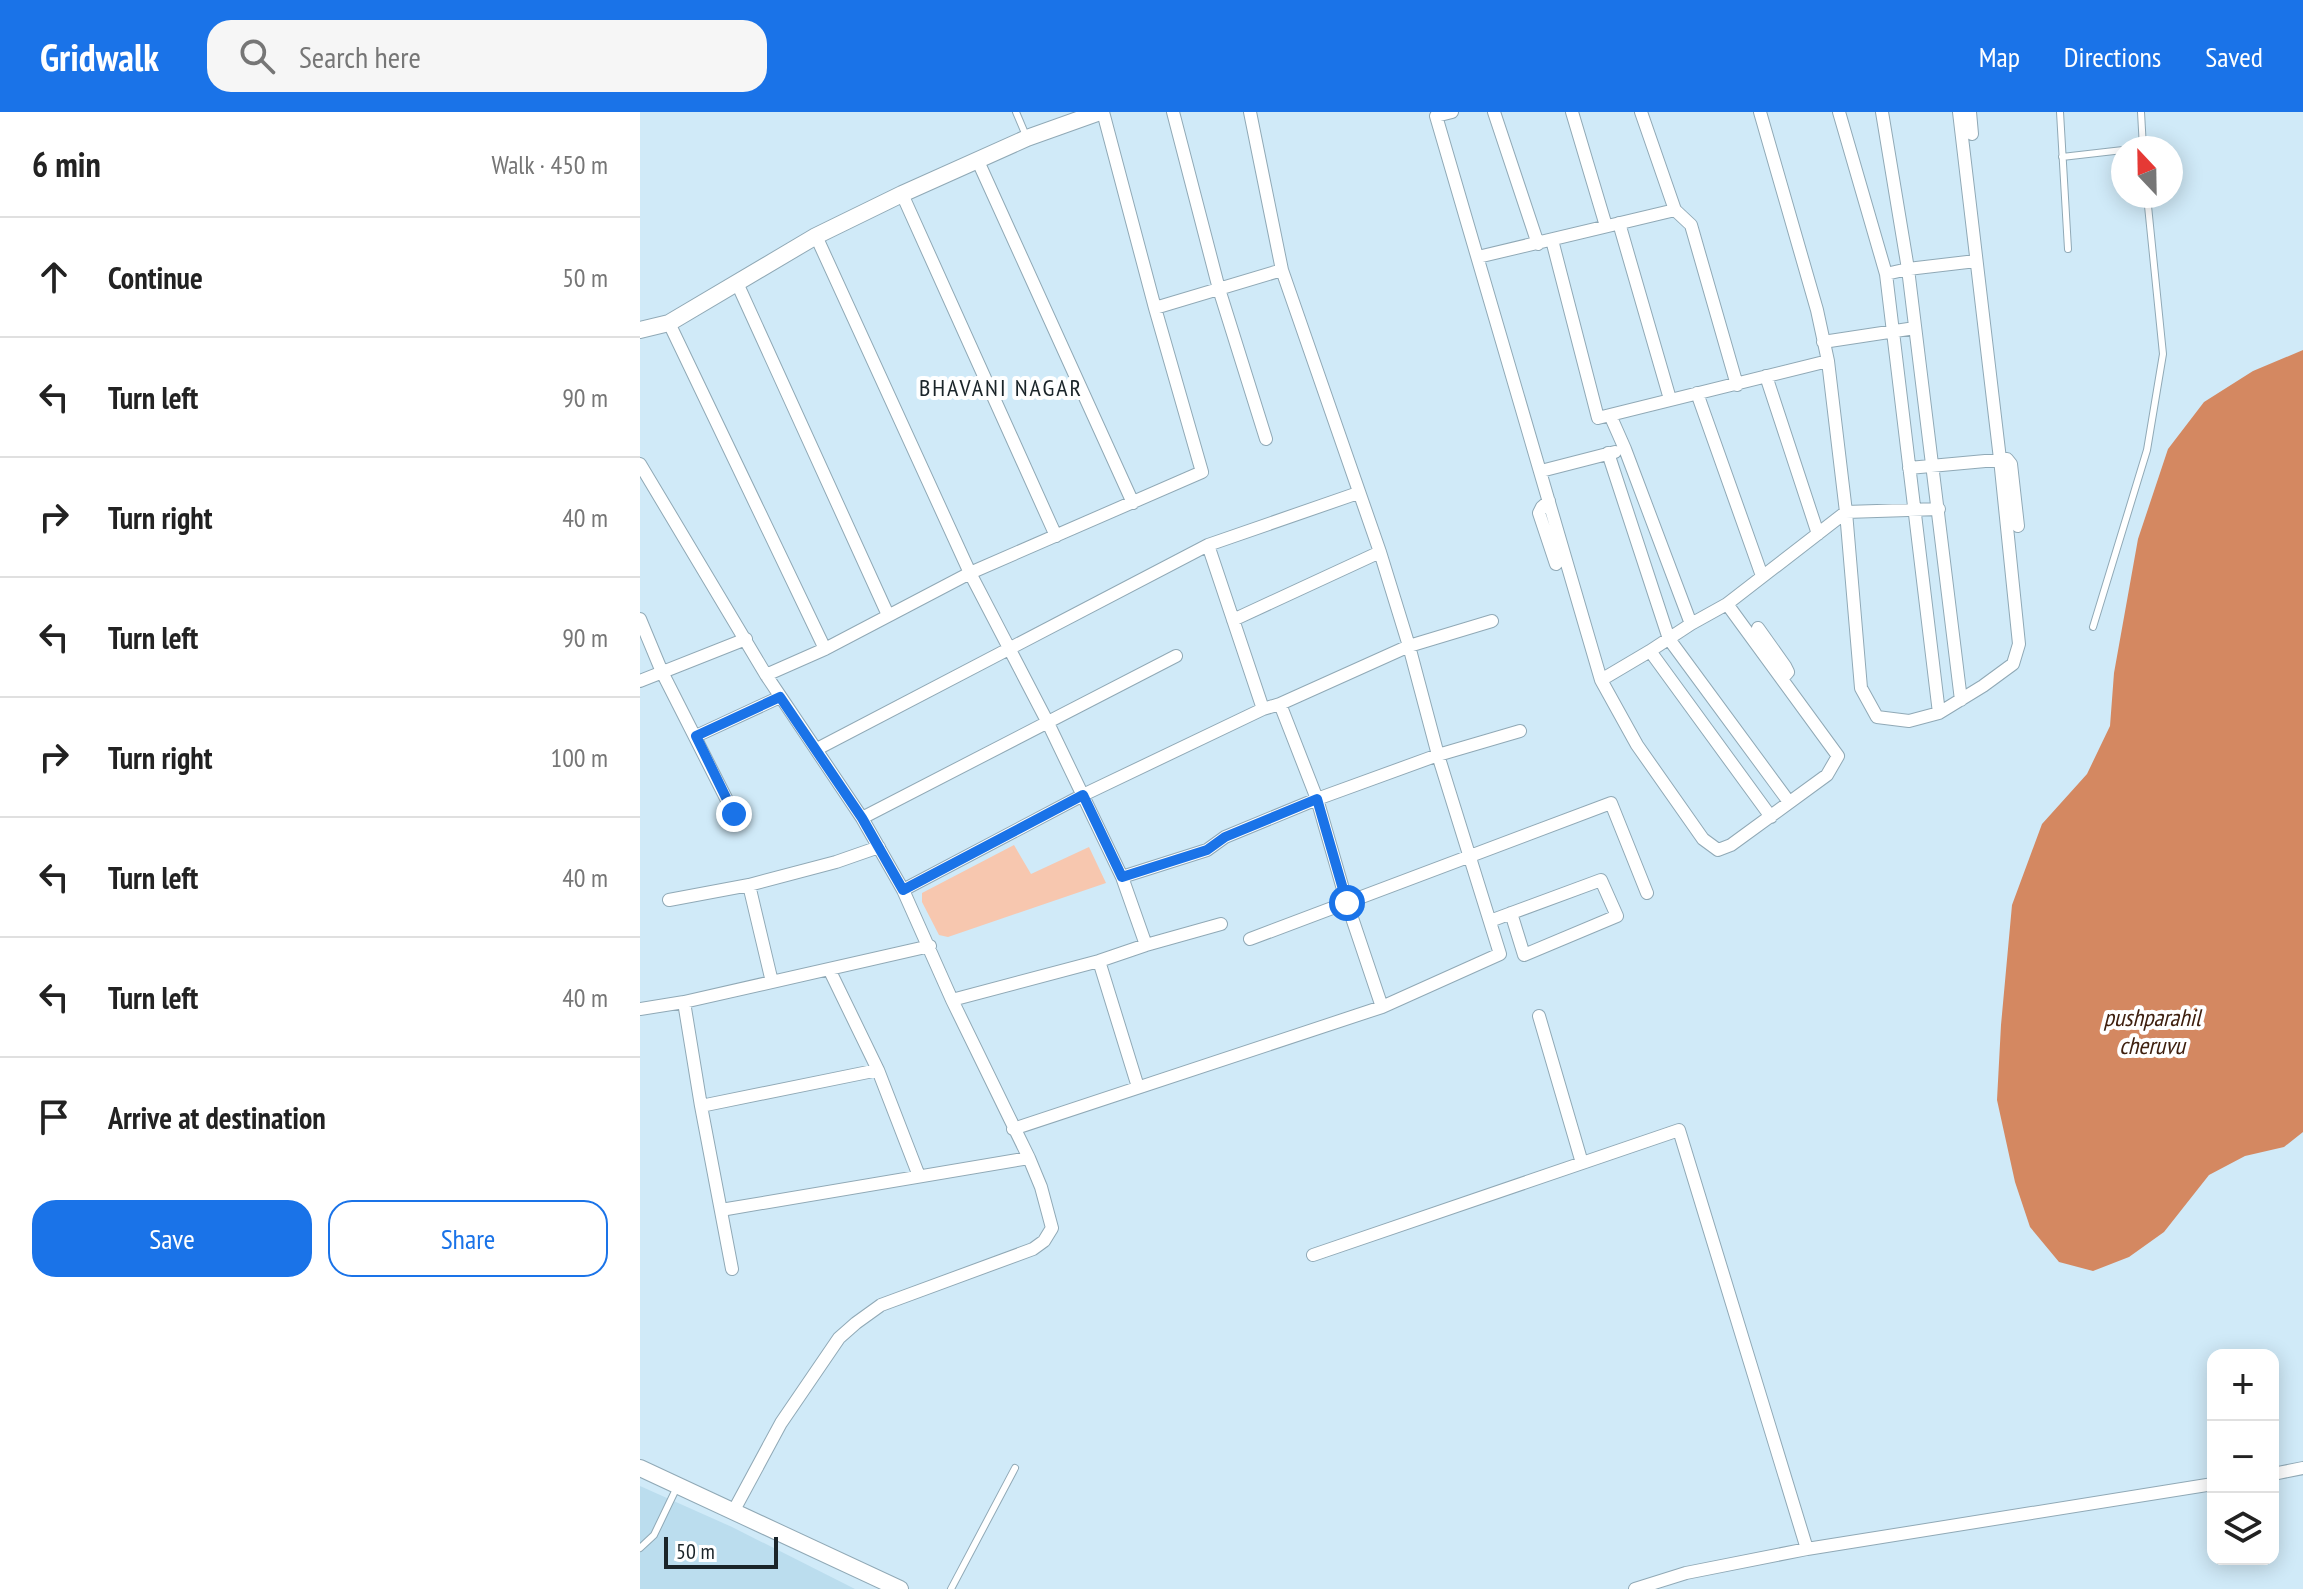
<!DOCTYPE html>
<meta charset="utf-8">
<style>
body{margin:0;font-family:"PT Sans Narrow",sans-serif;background:#f6f6f6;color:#222}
.controls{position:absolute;right:24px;bottom:24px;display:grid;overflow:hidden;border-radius:16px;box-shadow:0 4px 20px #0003}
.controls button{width:72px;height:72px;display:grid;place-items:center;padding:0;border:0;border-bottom:2px solid #e0e0e0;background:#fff;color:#222;font:40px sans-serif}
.compass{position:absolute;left:1471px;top:24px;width:72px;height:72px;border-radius:50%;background:#fff;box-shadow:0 4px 20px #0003;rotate:338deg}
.scale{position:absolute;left:24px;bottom:20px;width:114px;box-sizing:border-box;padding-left:8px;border:4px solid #1a2429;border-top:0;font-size:22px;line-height:28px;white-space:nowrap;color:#1a2429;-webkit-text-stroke:6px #fff;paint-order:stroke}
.stop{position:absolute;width:24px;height:24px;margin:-18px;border:6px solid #1a73e8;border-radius:50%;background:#fff}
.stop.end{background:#1a73e8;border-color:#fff;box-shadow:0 2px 8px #0008}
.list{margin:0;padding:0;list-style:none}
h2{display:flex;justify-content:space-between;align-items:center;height:104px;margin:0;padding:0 32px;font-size:34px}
h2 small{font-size:26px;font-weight:400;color:#767676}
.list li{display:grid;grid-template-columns:52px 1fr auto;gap:24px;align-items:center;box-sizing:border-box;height:120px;padding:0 32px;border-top:2px solid #e0e0e0}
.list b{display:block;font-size:30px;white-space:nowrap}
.list em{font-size:26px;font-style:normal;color:#767676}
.actions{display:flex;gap:16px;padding:24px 32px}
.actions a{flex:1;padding:18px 0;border:2px solid #1a73e8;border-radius:24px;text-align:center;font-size:28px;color:#1a73e8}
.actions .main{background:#1a73e8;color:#fff}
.icon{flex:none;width:44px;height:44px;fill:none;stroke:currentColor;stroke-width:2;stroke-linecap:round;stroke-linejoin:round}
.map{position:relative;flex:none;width:1663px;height:1477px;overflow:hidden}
header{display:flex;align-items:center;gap:48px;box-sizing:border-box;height:112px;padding:0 40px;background:#1a73e8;color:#fff}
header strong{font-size:38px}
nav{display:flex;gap:44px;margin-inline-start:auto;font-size:28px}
.search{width:560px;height:72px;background:#f6f6f6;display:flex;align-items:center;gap:20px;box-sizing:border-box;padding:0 28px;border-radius:24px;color:#767676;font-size:30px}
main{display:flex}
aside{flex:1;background:#fff}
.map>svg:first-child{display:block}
</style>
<header>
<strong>Gridwalk</strong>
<div class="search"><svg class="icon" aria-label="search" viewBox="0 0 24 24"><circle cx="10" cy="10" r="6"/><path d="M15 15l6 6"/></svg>Search here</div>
<nav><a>Map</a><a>Directions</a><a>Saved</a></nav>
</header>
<main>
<aside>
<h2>6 min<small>Walk · 450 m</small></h2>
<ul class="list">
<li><svg class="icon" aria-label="ahead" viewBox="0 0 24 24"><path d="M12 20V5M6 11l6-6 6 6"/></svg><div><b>Continue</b></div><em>50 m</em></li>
<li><svg class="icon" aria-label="left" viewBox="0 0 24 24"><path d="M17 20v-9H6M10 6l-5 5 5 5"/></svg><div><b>Turn left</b></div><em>90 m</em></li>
<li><svg class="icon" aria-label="right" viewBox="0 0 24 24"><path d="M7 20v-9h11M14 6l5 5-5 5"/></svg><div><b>Turn right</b></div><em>40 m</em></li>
<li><svg class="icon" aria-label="left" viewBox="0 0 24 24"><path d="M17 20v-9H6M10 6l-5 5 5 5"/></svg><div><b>Turn left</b></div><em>90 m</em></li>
<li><svg class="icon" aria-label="right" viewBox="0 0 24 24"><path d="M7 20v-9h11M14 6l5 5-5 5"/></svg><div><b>Turn right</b></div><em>100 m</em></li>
<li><svg class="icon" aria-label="left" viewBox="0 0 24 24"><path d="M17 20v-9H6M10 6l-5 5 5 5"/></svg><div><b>Turn left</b></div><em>40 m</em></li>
<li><svg class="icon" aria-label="left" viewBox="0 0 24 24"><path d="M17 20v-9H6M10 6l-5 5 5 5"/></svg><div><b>Turn left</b></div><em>40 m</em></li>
<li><svg class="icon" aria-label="arrive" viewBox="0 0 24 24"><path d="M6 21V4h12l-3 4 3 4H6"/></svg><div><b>Arrive at destination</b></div></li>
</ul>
<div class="actions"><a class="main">Save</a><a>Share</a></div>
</aside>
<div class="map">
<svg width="1663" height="1477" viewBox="0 0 1663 1477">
<rect width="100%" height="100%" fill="#d0eaf8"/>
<path fill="#bde" d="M0,1374L92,1415L215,1477H0Z"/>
<path fill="#f7c7af" d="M374,733L391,762L449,735L466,771L308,825L299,823L282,790V781Z"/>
<path fill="#d48861" d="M1663,238V1020L1644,1035L1605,1044L1569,1063L1524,1120L1489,1145L1453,1159L1419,1150L1390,1115L1375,1070L1357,988L1361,913L1372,793L1402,712L1447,662L1470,614L1474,561L1498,427L1528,337L1564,290L1613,259Z"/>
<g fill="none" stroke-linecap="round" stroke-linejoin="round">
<defs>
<path id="lane" d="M376,0L387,26
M1420,0L1428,137
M1501,0L1503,36
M1422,45L1483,38
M1453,515L1507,338L1523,242L1507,84
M0,1436L14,1423L37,1375
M311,1477L375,1356"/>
<path id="street" d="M533,0L579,177L626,327
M812,0L796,4L961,568L997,633L1063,727L1078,738L1091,733L1187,663L1198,644L1087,492L1206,400L1299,397
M854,0L898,132
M932,0L966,114
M1001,0L1035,98L1051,113L1097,273
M1120,0L1177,198L1188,249L1206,400L1221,576L1237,605L1269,609L1299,601L1343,574L1373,552L1379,532L1360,347L1319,0
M1199,0L1246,162L1299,601
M1242,0L1268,157L1321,588
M1330,0L1332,22
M337,47L493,391
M262,82L416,424
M979,111L1030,287
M176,124L330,461L408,611L482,765L506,833
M912,128L958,306L970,303
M838,145L1035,98
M1246,162L1268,157L1336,149
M97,171L248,503
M515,196L642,158
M29,211L185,537
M1183,230L1275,216
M1126,264L1178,422
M1057,281L1122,464
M968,341L1029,527L1149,690
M0,352L126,563L222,706L263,778L312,888L389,1046L401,1075L412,1116L404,1129L393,1137L241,1193L216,1211L199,1226L141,1311L93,1400
M1269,356L1367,347L1371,352L1378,414
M901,359L975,340
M909,389L902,395L899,401L916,452
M1087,492L1051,512L985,337L970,303L1188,249
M0,507L22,560L94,702
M593,508L740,440
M1118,516L1145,554L1148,560L1142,567
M1010,539L1131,705
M126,563L185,537L330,461L562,360L515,196L463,0
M961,568L1010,539L1051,512
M0,569L106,527
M640,592L677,687L707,791L742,895
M623,597L568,433L718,381
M56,624L140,585
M177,637L568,433
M222,706L536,544
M482,765L567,738L585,725L677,687L798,643L880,619
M109,773L132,870
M263,778L443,683L623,597L640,592L769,534L852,509
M29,788L109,773L196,750L239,735
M850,809L961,768L977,804L884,843L871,801
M610,827L971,691L1007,781
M459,849L498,975
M189,857L238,958L279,1064
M312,888L459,849L506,833L581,812
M44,890L61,994L92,1157
M0,897L44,890L290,834
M899,904L942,1051
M61,994L238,958
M373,1017L742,895L860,842L798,643L769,534L740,440L642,158L610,0
M81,1098L389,1046
M673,1143L1039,1018L1167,1437
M1633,1362L1663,1356
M995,1477L1046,1461L1167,1437L1573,1372"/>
<path id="secondary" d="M0,218L29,211L176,124L262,82L387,26L460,0
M0,1356L260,1477"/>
</defs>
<use href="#lane" stroke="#90a9b6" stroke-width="8"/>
<use href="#street" stroke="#90a9b6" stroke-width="14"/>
<use href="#secondary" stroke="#90a9b6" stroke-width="18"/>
<use href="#lane" stroke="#fff" stroke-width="6"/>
<use href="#street" stroke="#fff" stroke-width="12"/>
<use href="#secondary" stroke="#fff" stroke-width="16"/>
</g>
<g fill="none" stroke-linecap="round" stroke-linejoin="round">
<path stroke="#1a73e8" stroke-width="10" d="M94,702L56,624L140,585L222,706L263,778L443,683L482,765L567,738L585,725L677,687L707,791"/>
</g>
<g text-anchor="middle" stroke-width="8" stroke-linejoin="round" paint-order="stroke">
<g font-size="24" letter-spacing="2" fill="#1a2429" stroke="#fff">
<text x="361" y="284">BHAVANI NAGAR</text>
</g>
<g font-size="24" font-style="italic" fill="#3f200f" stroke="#fff">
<text x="1512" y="914">pushparahil<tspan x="1512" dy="28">cheruvu</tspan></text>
</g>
</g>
</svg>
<div class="controls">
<button>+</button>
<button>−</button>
<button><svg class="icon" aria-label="layers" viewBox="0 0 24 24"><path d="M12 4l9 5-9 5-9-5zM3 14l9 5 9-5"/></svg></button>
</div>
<svg class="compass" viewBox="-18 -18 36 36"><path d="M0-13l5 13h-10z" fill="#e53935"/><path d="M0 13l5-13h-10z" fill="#767676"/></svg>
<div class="scale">50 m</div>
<div class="stop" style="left:707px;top:791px"></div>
<div class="stop end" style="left:94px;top:702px"></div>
</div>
</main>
